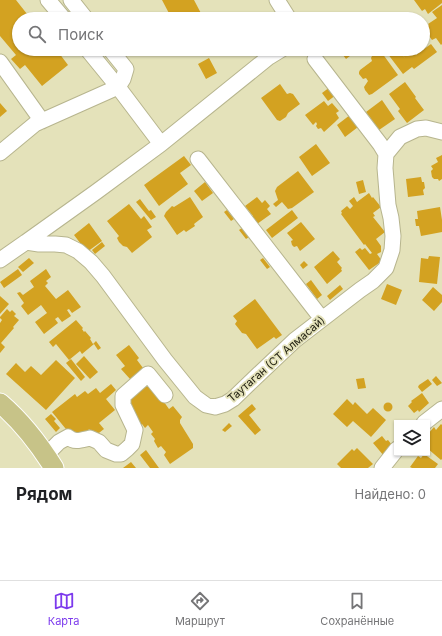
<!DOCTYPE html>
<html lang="ru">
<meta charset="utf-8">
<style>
body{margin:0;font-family:Inter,sans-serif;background:#f2f2f2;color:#202124}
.controls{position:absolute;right:12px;bottom:12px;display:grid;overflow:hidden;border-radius:0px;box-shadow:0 1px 3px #0004}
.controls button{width:36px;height:36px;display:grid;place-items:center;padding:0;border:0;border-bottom:1px solid #e0e0e0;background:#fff;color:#202124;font:20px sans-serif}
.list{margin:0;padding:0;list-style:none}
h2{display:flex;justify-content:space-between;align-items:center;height:52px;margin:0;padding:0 16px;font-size:17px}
h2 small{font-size:13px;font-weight:400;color:#757577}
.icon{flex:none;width:22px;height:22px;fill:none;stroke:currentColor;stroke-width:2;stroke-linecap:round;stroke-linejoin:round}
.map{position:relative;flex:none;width:442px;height:468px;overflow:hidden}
.search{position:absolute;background:#fff;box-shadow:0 1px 3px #0004;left:12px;right:12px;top:12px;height:44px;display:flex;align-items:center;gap:10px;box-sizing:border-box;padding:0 14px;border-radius:22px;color:#757577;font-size:15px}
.sheet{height:112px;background:#fff}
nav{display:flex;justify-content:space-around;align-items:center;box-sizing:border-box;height:56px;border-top:1px solid #e0e0e0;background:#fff;font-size:11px;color:#757577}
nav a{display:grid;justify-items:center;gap:2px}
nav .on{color:#7c3aed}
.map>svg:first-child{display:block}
</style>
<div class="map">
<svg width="442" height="468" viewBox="0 0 442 468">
<rect width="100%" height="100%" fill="#e4e2ba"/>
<path fill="#d3a221" d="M0,0H16L31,19H19V49H56L68,65L42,86L25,65L20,69L11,59L16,55L0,36Z
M162,0H194L204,19H172Z
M414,0H442V3L428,14L425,9L422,11Z
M442,5V44L441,45L436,38L432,40L424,29L429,25L428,24L437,18L432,12Z
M367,14L369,16L371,14L376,19H363L365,17L364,16Z
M431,44L437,52L414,69L412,67L403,74L384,49H398L405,58L401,52L405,49H412L416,55Z
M334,49H359L346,59L343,55H339Z
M378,53L380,54L382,53L398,75L372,94L369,95L365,90L364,87L368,81L366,78L363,79L359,74V72L360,70L372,61L371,58L372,56Z
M209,58L217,73L206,79L198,64Z
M405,82L416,97L415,98L424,110L407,123L398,111L400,109L389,94Z
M280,84L287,94L290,93L293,94L300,104L288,113L286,117L280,121L277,120L261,98Z
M330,87L336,95L328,101L322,93Z
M382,100L395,119L379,130L366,112Z
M324,101L328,106L332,103L339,111L336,113L339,118L335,122L324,132L321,128L318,129L316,126L317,124L316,122L313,125L305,115Z
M0,103L7,111L0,117Z
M350,115L358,127L345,137L337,125Z
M316,144L330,163L312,176L299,157Z
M442,155V179L439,181L438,179H434L432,177L431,171L433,169L431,166L438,162L436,158Z
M184,156L191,165L180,173L188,184L159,206L144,185Z
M298,171L314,192L292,208L288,209L282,202L276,207L273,204L278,200L275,191L277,187Z
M421,177L422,182H424L425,188L423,190L424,195L408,197L406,179Z
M363,180L366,192L359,194L356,182Z
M205,182L213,193L202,201L194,191Z
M369,193L372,198L373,197L381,207L373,213L375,216L373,217L385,232L376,239L381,246V252L377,254L382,261L369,270L355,252L360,248L362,250L365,248L370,254L372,253L365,244L364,245L341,214L342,213L341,211L347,206L350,209L353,206L349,201L354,197L357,202Z
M190,197L203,217L194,224L195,226L186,232L184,230L177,235L164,216L166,212L172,206L174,207Z
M257,197L262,203L265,200L270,206L267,209L271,214L257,224L253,218V216L245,206Z
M140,199L149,211L151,210L156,217L151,220L136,202Z
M129,204L141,219L144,216L152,227L147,230L152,237L132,253L127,247L123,246L119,242L117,238L119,236L107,221Z
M440,207L442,220V232L421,236L419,226H416L415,219H418L417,211Z
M227,210L234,219L231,221L224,212Z
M292,210L298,218L272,238L266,230Z
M301,222L315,239L300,251L297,246L294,247L292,245L291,241L293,240L287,233Z
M89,223L102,241L87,252L74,235Z
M242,228L249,237L246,239L239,230Z
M102,242L105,246L95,254L92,250Z
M333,251L340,259L337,262L342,268L341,269L342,271L327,284L314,267Z
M429,256L440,257L437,284L419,282L421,258L428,259Z
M29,258L34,263L23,272L18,267Z
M263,258L270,267L267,269L260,260Z
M304,261L308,265L303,269L300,265Z
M18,269L22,275L4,288L0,282Z
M46,269L51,277L46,281L48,283L45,286L56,299L68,290L81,307L72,313L69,309L67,310L71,316L62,322L58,317L55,319L58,323L44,334L35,322L47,313L41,305L28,315L21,306L24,303L17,293L20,292L23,295L34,287L30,281Z
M311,280L322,295L317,299L306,284Z
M387,284L402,290L396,305L381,299Z
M340,285L343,289L330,300L327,296Z
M433,287L442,295V302L434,311L422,300Z
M0,296L9,304L0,314Z
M255,299L282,335L276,339L274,337L257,349L246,334L242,333L235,324L237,321L233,316Z
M7,309L10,312L12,310L16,314L14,316L19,320L13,327L14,328L1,343L5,347L0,353V323L2,320L0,318V317Z
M76,320L83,328L82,329L84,332L85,331L91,338L90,339L93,344L96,341L101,348L98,350L94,344L82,354L80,351L69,360L56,344L53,347L49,342Z
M129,345L139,358L137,360L143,368L130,379L121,369L125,366L116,355Z
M84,356L98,372L90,379L76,364Z
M71,359L85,377L81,381L66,363Z
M56,360L75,378L46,410L6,374L16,363L25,372L31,366L41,375Z
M436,376L442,383L437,386L432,380Z
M364,378L366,388L358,389L356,379Z
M428,379L432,384L422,392L418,387L419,385Z
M147,383L163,403L164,402L169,409L173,406L182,417L180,420V423L193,444V448L170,464L164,455L166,452L161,446L158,448L154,441L155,439L151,434L153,432L148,425L145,428L142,424L141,425L134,416L136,414L125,400Z
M111,384L116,390L106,399L115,410L99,423L104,429L95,436L89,429L88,431L89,433L74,439L52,412L75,394L77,397L85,391L88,394L96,388L100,393Z
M422,393L429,403L419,412L418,410L414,413L408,406L412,402L411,401Z
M347,399L353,405L355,402L367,414L373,408L386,420L371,437L353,421L347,427L333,414Z
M383.5 407a4.5 4.5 0 1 1 9 0a4.5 4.5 0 1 1-9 0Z
M252,404L256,409L249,415L261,430L255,435L238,416Z
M51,414L56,419L54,421L60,428L56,432L45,419Z
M229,423L232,426L225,432L222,430Z
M441,424L442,425V459L441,460L427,448V435L434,427L436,430Z
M382,436L386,441L388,440L392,445L384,456L373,443Z
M357,448L373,464L368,468H341L337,464L352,449L354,451Z
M146,450L159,468H150L140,455Z
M424,454L438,464L435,468H412L410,467L418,456L421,458Z
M131,462L136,468H123Z"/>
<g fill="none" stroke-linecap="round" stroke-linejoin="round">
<defs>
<path id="minor" d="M48,0L64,19
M71,0L86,19
M277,0L289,19
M87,49L118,87L123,79L126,69L110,49
M315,59L380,144L386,154
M0,62L42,121
M0,153L35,124L118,87L161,144L269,57L282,49
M198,159L322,319
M26,242L96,192L161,144
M0,260L26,242L39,244H55L66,245L78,251L91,262L103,276L165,360L195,397L206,405L215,407L225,404L233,399L259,374L295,340L360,290L373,281L386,268L392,250L393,236L391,218L388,205L385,168L386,154L400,137L417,129L426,128L442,132
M424,423L442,409
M46,455L59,442L68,437C75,443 81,440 90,438L99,442L106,450L116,454H121L127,449L132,444L135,430L123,405V396L148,374L165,395
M382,468L397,449"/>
<path id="major" d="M0,403C21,421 39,444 54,468"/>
</defs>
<use href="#minor" stroke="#b7b58e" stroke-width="17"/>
<use href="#major" stroke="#fff" stroke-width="21"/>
<use href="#minor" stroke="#fff" stroke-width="15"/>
<use href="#major" stroke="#c7c388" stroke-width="19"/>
</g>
<g text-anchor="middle" stroke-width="3.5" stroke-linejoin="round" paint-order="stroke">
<g font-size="11" fill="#252415" stroke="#e4e2ba">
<text transform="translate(276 359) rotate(-41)" y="4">Таутаган (СТ Алмасай)</text>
</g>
</g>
</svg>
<div class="controls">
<button><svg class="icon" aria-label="layers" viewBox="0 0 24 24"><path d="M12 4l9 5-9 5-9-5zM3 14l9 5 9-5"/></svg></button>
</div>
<div class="search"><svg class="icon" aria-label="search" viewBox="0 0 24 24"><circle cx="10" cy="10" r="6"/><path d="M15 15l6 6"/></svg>Поиск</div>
</div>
<section class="sheet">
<h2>Рядом<small>Найдено: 0</small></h2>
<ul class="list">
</ul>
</section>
<nav>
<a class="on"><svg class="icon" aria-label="map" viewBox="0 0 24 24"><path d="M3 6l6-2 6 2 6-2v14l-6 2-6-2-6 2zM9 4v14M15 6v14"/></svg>Карта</a>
<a><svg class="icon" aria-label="directions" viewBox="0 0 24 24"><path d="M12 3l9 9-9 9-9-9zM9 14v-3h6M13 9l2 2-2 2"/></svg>Маршрут</a>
<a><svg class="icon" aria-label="saved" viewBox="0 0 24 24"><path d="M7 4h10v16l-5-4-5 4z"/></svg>Сохранённые</a>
</nav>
